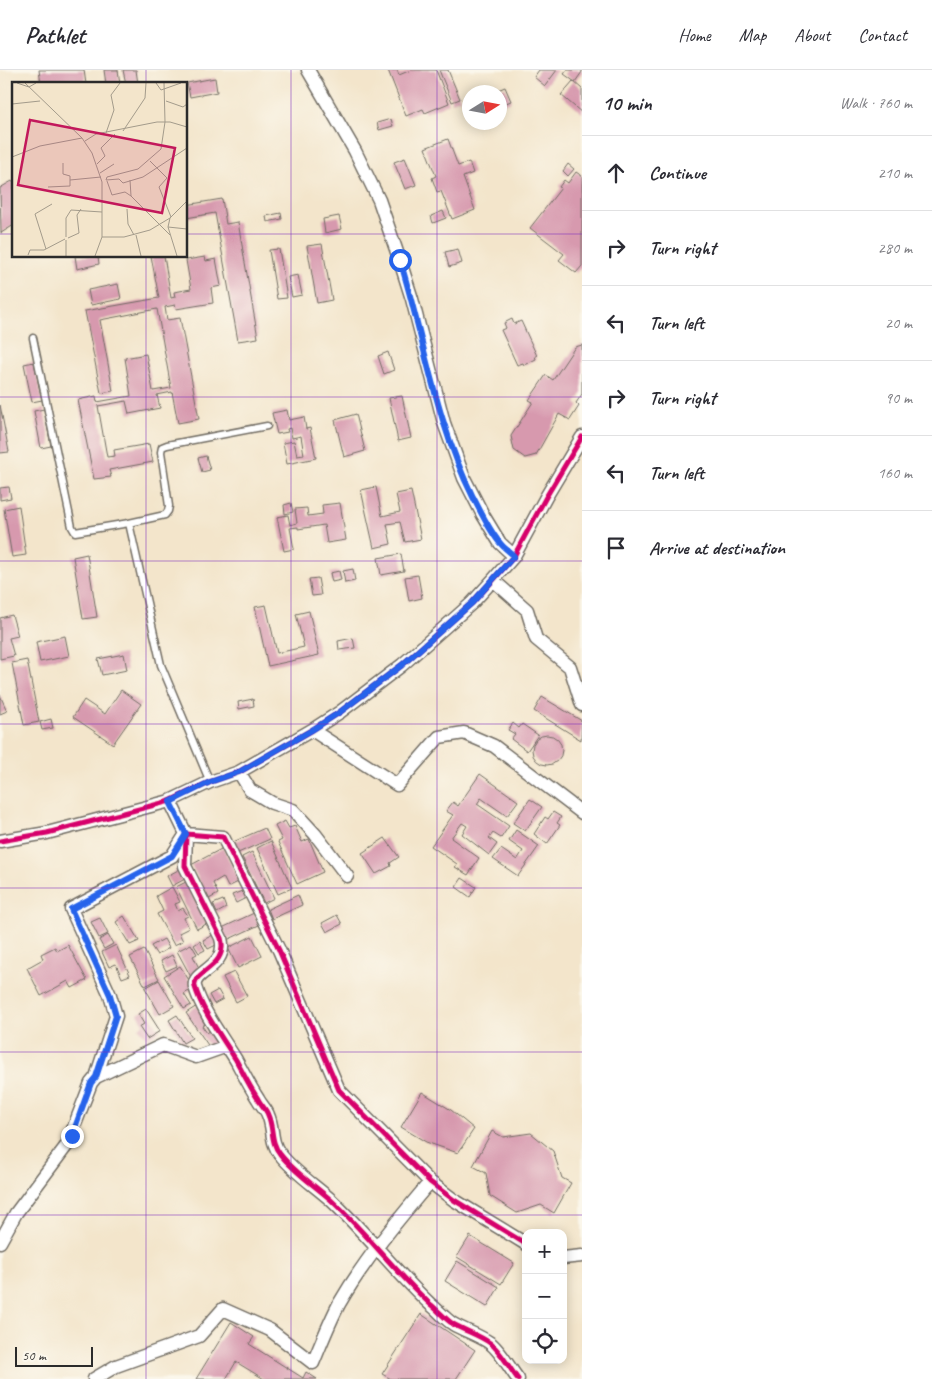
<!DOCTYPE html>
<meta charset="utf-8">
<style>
body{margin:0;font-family:Caveat,sans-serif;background:#f2f2f3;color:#2b2b33}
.controls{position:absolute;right:15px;bottom:15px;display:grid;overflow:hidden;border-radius:10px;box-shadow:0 2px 12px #0003}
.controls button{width:45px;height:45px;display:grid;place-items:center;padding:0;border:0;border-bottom:1px solid #e1e1e2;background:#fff;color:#2b2b33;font:25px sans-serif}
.compass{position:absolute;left:462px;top:15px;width:45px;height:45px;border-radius:50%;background:#fff;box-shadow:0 2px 12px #0003;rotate:79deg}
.scale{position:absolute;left:15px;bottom:12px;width:78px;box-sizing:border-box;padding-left:5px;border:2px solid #2b2b2b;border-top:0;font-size:14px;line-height:18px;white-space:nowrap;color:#2b2b2b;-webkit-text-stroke:4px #fbf7ec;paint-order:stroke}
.stop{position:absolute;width:15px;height:15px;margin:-11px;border:4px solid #2563eb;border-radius:50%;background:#fff}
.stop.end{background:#2563eb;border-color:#fff;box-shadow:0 1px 5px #0008}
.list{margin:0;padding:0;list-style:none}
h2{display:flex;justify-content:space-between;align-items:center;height:65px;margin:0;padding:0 20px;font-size:21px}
h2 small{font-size:16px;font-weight:400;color:#7c7c81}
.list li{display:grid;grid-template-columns:32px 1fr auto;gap:15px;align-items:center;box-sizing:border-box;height:75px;padding:0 20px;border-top:1px solid #e1e1e2}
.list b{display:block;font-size:19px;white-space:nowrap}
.list em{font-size:16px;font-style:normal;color:#7c7c81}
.icon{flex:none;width:28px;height:28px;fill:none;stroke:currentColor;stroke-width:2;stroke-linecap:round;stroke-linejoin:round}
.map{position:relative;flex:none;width:582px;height:1309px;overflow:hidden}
header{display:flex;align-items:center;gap:30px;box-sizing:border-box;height:70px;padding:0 25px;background:#fff;border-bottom:1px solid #e1e1e2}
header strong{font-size:24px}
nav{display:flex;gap:28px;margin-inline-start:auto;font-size:18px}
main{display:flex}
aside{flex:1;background:#fff}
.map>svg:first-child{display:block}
</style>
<header>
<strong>Pathlet</strong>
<nav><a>Home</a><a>Map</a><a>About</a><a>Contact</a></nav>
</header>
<main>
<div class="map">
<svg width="582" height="1309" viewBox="0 0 582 1309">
<rect width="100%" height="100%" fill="#fbf7ec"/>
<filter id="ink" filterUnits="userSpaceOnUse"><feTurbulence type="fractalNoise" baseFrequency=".02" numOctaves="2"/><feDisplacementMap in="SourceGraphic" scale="10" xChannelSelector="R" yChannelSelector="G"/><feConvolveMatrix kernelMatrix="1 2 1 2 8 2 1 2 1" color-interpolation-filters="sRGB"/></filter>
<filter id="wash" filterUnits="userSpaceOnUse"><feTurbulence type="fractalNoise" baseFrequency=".0096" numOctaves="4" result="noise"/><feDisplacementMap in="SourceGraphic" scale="20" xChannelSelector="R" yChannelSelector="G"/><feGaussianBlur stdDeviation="1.12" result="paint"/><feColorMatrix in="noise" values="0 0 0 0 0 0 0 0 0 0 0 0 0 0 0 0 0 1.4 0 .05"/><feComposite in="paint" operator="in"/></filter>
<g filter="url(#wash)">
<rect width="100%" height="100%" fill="#f3e5cb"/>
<g id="blocks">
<path fill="#d799ae" d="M39,0H84L86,14H41Z
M104,0H118L120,14H106Z
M123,0H136L138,14H126Z
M388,0H397L399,5L411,0H436L449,33L425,43L423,39L406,46Z
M439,0H448L460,29L452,32Z
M539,0H557L545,16L534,7Z
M567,0H582V2L575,12L564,4Z
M215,8L217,22L190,27L187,13Z
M573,11L582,19V43L561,25Z
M505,17L511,31L501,35L500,22H493Z
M391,49L393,56L379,60L377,53Z
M448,69L458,96L469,92L473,103L463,107L475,140L452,149L441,121L437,122L432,108L436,106L425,78Z
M405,88L416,115L405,119L394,92Z
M568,94L574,99L568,106L563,101Z
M576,102L582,106V196L576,203L559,190L564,184L530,158L561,118L559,117L564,110L568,113Z
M12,111L14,114V155L1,163L0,118Z
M222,129L226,154L238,152L258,268L238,271L215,143L186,148V135Z
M443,141L446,148L433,153L431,146Z
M281,143L282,149L267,152L266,146Z
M339,146L342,159L325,163L323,149Z
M322,174L332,230L317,233L307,176Z
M279,179L287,228L277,229L269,180Z
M458,179L462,193L449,197L445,182Z
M75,186H98L99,194L77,199Z
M151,186H164L171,228L175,227L174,222L191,219L186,190L205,187L206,191L216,189L221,216L211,218L213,233L176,239L175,235L165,237L167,250L180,248L199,349L178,353L172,322L157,325L160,338L129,344L126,331L98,336L107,387L115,386L114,380L149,374L153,392L109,400L111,407L94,409L78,330L96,326L97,332L131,326L125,288L146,284L153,321L171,318L157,239L100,250L113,321L101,323L85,241L159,228Z
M298,205L302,225L292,227L288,207Z
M118,214L121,229L91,235L88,220Z
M512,249L514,254L521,251L537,286H535L536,289L524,295L523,293L517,295L501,260L506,258L504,253Z
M582,275V324L576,333L579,336L570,350L559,344L536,385L525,388L514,380L511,366L533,332L529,330L546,305L553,310L575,277Z
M388,282L394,300L384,304L378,286Z
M34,292L42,330L32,332L24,294Z
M402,326L411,368L398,371L389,328Z
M0,335L9,382L0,383Z
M44,339L51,376L41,378L34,341Z
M287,340L289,350L304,347L306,359L310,358L316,388L287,394L283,373L294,371L297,386L304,385L301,366L292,368L290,358L287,359L288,362L277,364L272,343Z
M356,344L365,381L344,387L335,350Z
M206,386L210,400L202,402L198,388Z
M9,417L11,428L0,430V418Z
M376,417L382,446L400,442L396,424L411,421L421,469L405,472L400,452L387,454L391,474L374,478L361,420Z
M291,433L293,442L285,444L284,435Z
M340,433L346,470L327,473L324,455L298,459V457L290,458L294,479L284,481L277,447L288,445L290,455L297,453L295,439L307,438L308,446L323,444L322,435Z
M19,436L26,485L12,487L4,439Z
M87,484L97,547L83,549L73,487Z
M401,484L404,501L381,505L378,488Z
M353,499L355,511L345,513L343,501Z
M339,501L341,510L332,512L330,503Z
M418,505L422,528L409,531L405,507Z
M318,508L321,525L312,526L309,509Z
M266,535L277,583L304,577L296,544L309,541L319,585L268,596L255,537Z
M12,545L18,566L9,568L14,586L0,589V548Z
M65,566L69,586L40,592L36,572Z
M353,568L355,578L339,580L338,571Z
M124,584L127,600L102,605L98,589Z
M27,590L39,652L24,655L12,593Z
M121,620L141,634L113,674L73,647L84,630L105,644Z
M0,625L7,641L0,644Z
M542,627L582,651L581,670L534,641Z
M253,629L254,636L239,639L238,632Z
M51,649L53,658L42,660L40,652Z
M513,653L519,658L522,654L538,665L527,681L511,669L515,664L508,660Z
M532 680a15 15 0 1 1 30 0a15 15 0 1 1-30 0Z
M480,704L518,731L507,746L481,728L477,734L509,756L501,768L493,763L489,768L497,774L489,785L462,764L467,756L462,753L451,768L479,788L468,805L455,797L457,794L431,776L453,745L446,741L453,732L458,736Z
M530,729L542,737L525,761L513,753Z
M553,742L561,747L557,753L560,755L547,774L534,764L545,747L548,749Z
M285,751L289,758L295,756L302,772L309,769L323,802L297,814L278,772L282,770L275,756Z
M265,758L270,769L238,783L233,772Z
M516,760L539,776L518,806L493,789L501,779L517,790L523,781L509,771Z
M385,768L399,787L390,793L391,796L376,804L362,783Z
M271,771L292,818L278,824L257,778Z
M223,778L240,811L228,817L223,807L213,813L218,824L209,829L191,795Z
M252,782L274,828L264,833L242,787Z
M180,799L185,809L172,816L167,806Z
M462,808L476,817L470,827L456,817Z
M186,812L208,853L197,859L176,817Z
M172,817L180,832L175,834L178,841L183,838L188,846L184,848L189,858L179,863L183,871L174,875L157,844L163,841L156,826Z
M242,821L246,828L236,833L232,825Z
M298,825L302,835L272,849L268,839Z
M223,830L226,838L217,843L213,834Z
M254,843L259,855L227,870L222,858Z
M337,845L342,854L327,862L322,853Z
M124,846L139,871L130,875L116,852Z
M100,848L108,864L99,868L91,852Z
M108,865L113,874L104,879L99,870Z
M213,865L218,874L208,879L203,870Z
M252,866L262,886L238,898L228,878Z
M164,869L169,878L157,885L151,876Z
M200,871L205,880L199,883L194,875Z
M191,874L197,884L193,886L201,902L191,907L177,881Z
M68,875L87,910L72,918L68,911L41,926L27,898L43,889L41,884L55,877L57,881Z
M116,875L130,905L122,908L116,894L109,897L102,882Z
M144,880L159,909L145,916L130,887Z
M172,885L177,896L166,901L161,891Z
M180,896L194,918L184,924L191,935L184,939L164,906Z
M234,902L247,926L236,932L223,907Z
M159,910L174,936L160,944L145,918Z
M218,920L223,929L214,934L209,925Z
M197,936L208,952L202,956L207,963L215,957L225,972L212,981L186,943Z
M146,939L160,961L147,969L139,957L144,954L138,944Z
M177,945L192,968L183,973L169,950Z
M422,1022L451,1040L474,1059L458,1083L426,1072L401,1057Z
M492,1061L503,1067L531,1063L553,1081L562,1108L571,1113L554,1143L541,1135L517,1143L490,1126L486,1103L473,1096Z
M470,1166L514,1193L501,1214L457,1187Z
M457,1191L499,1217L487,1237L445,1211Z
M421,1244L475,1280L456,1309H391L382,1304Z
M231,1252L254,1267L249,1274L303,1308L306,1302L317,1309H264L236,1292L226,1309H196Z"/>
</g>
</g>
<g filter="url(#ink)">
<use href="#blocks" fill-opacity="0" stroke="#716c63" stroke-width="1"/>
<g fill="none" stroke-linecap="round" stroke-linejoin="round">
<defs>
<path id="lane" d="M33,268L72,457L75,462L129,453L165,445L168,441L169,436L161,382L162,377L167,375L267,356
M129,453L161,595L210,712"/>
<path id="street" d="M308,0L355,81L379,130L400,191L412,229L444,353L464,408L483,445L500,473L514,486
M493,510L527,540L536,569L570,597L582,635
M312,660L397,715L439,667L464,663L494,676L582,743
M239,702L250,720L272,733L293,740L315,764L347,806
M0,771L47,763L170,731L210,712L239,702L312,660L340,642L402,595L472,533L493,510L514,486L546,427L582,367
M96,1007L116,946L110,925L71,839L172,786L186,764L170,731
M0,1172L16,1143L67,1075L91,1013L96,1007L163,975L196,987L227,976
M563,1188L582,1186
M94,1309L116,1296L199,1266L223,1239L270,1260L313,1293C321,1274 329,1253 339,1234C365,1189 397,1151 430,1112
M518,1309C510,1299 500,1280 490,1273C479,1265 465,1261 453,1254C445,1249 438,1240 430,1234C395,1201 366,1163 331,1130C314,1115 294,1102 280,1084C270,1072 274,1058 268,1045C266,1039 261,1035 258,1029C250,1017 243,1003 236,990C222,967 203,943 195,917C191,901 229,898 221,868L185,796L186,764L223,767L279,880L339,1020L430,1112L454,1130L526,1174"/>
</defs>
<use href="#lane" stroke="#716c63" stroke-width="9"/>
<use href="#street" stroke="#716c63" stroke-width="15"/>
<use href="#lane" stroke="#fff" stroke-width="6"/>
<use href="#street" stroke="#fff" stroke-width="12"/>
<defs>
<path id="cycleway" d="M0,771L47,763L170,731L210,712L239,702L312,660L340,642L402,595L472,533L493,510L514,486L546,427L582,367
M518,1309C510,1299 500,1280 490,1273C479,1265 465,1261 453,1254C445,1249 438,1240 430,1234C395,1201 366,1163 331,1130C314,1115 294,1102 280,1084C270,1072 274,1058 268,1045C266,1039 261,1035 258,1029C250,1017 243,1003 236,990C222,967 203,943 195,917C191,901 229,898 221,868L185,796L186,764L223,767L279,880L339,1020L430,1112L454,1130L526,1174"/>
</defs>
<use href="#cycleway" stroke="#fbf7ec" stroke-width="8"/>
<use href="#cycleway" stroke="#d6006c" stroke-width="5"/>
</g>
</g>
<g fill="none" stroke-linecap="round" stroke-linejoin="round" filter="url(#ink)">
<path stroke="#2563eb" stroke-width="6" d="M72,1066L91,1013L96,1007L116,946L110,925L71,839L172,786L186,764L170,732L210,712L239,702L312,660L340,642L402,595L472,533L514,486C510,482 504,478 500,473C489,460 481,442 473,427C436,353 424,269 400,190"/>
</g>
<path fill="none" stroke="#7b2cbf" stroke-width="1" stroke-opacity="0.55" d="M146,0V14M291,0V1309M437,0V1309M0,164H14M186,164H582M146,186V1309M0,327H582M0,491H582M0,654H582M0,818H582M0,982H582M0,1145H582"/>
<g transform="translate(12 12)">
<rect width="175" height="175" fill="#f3e5cb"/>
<path fill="none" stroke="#a39b8b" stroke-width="1" d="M5,1L17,5L24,1M13,1L70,56L80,71L90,100V155M144,1L149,8L169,1M154,19L171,25L175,22M0,22L28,19M111,49L133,16L134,1M94,51L102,28L99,13L108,1M73,59L84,52L145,40H158L175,45M0,75L28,64L70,56M138,79L155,96L147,105L159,135M85,82L93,74L89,66L103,52M88,91L102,82M58,98L89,95M94,98L95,95L126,87L149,67L153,40L152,1M94,98L107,97L111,101L131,95L175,66M118,98L119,114L158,153M95,99L100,113L113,110L119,114M36,105L58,104V94L51,92V81M115,127L116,142L122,153M59,128L90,130M158,136L156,145L165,174M156,145L175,147M124,153L129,174M54,155V136L59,128M56,156L67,151L65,133L69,127M34,167L23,132L40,122M16,173L18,168H32L53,157M54,174V158M83,174L90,155H112L138,148L158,136L175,119"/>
<path fill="#c2185b" fill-opacity="0.15" stroke="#c2185b" stroke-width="2.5" d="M18,38L163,66L150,131L6,103Z"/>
<rect width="175" height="175" fill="none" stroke="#2b2b2b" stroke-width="2.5"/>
</g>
</svg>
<div class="controls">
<button>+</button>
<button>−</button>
<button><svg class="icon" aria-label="locate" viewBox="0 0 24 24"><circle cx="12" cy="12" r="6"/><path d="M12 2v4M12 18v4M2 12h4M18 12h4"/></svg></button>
</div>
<svg class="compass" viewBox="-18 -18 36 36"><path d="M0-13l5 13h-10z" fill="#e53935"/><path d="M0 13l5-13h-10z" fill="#7c7c81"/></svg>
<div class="scale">50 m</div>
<div class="stop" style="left:400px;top:190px"></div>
<div class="stop end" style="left:72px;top:1066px"></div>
</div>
<aside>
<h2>10 min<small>Walk · 760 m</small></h2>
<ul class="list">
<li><svg class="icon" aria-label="ahead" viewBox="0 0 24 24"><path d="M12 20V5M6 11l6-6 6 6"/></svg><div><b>Continue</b></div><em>210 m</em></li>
<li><svg class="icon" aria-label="right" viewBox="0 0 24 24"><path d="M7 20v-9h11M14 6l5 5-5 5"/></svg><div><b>Turn right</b></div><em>280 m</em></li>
<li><svg class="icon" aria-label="left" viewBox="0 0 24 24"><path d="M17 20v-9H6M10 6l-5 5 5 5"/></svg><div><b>Turn left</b></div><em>20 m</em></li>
<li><svg class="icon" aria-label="right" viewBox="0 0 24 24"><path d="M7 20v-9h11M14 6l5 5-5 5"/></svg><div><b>Turn right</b></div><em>90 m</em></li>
<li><svg class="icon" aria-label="left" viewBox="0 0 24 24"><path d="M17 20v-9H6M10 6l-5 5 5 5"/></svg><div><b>Turn left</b></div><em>160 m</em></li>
<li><svg class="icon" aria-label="arrive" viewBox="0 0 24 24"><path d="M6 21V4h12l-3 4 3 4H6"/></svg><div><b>Arrive at destination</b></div></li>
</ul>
</aside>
</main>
